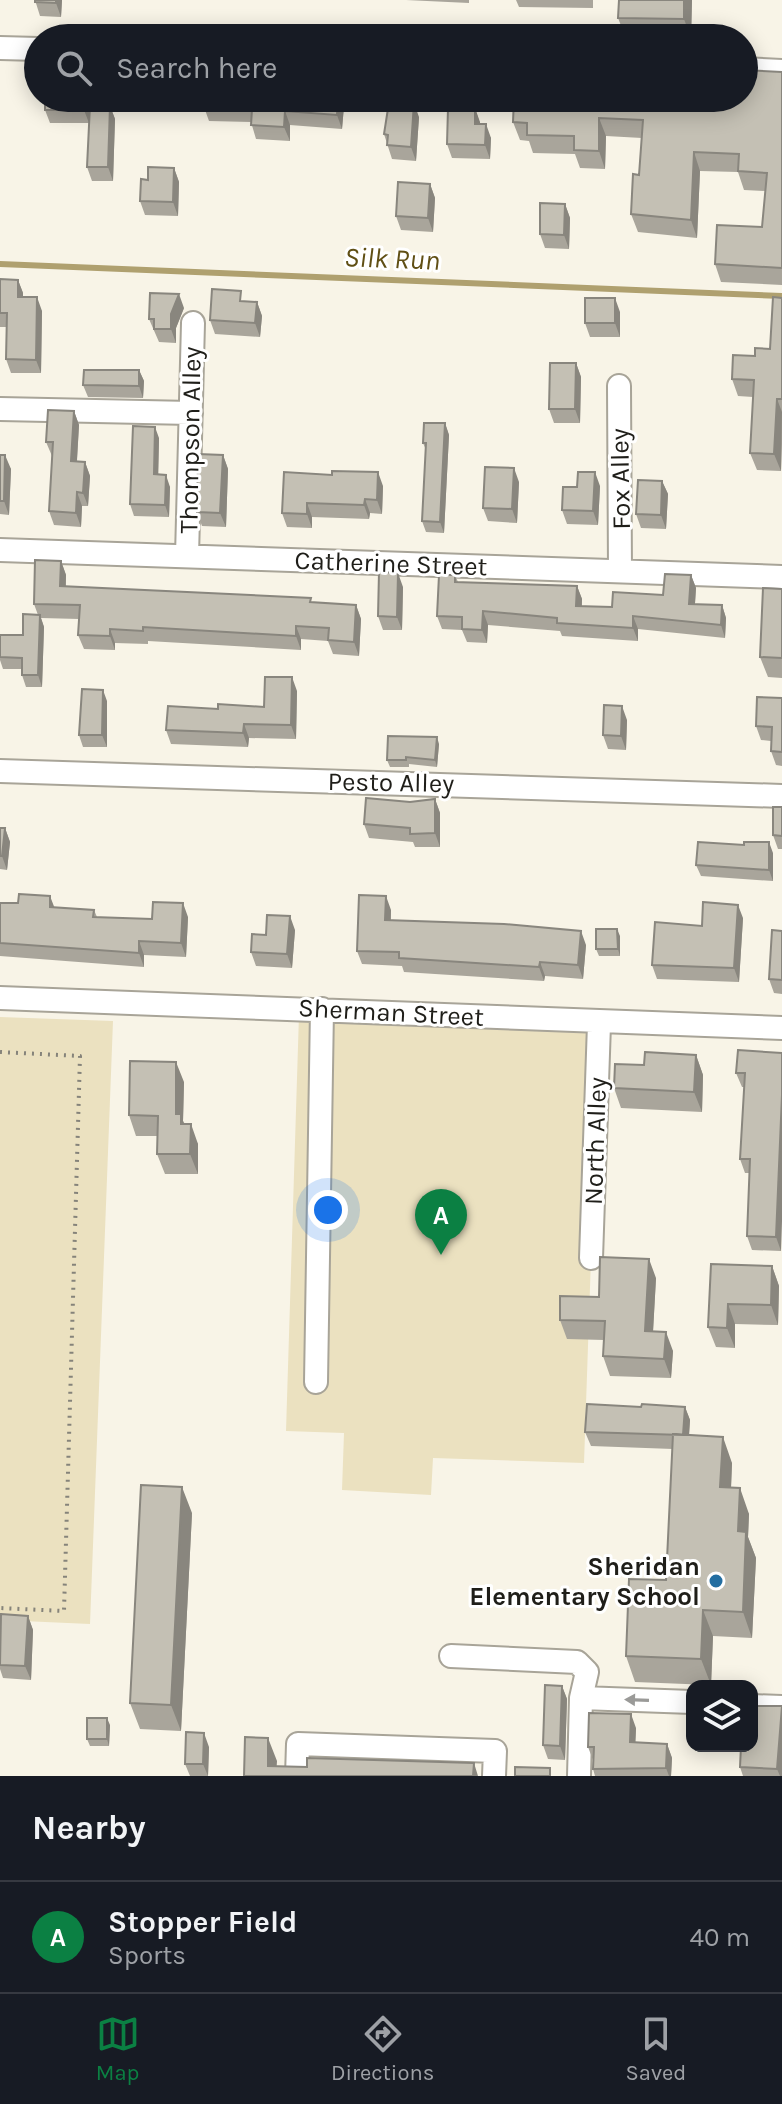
<!DOCTYPE html>
<style>
body{margin:0;font-family:Karla,sans-serif;background:#242831;color:#f1f3f6}
.controls{position:absolute;right:24px;bottom:24px;display:grid;overflow:hidden;border-radius:16px;box-shadow:0 4px 20px #0003}
.controls button{width:72px;height:72px;display:grid;place-items:center;padding:0;border:0;border-bottom:2px solid #363941;background:#171b24;color:#f1f3f6;font:40px sans-serif}
.you{position:absolute;left:328px;top:1210px;width:28px;height:28px;margin:-20px;border:6px solid #fff;border-radius:50%;background:#1a73e8;box-shadow:0 0 0 12px #1a73e833}
.badge{display:grid;place-items:center;width:52px;height:52px;border-radius:50%;background:#0b8043;color:#fff;font-size:26px;font-weight:700}
.pin{position:absolute;translate:-50% -66px;filter:drop-shadow(0 2px 4px #0008)}
.pin::after{content:'';position:absolute;top:42px;width:28px;height:24px;background:inherit;clip-path:polygon(0 0,100% 0,50% 100%)}
.list{margin:0;padding:0;list-style:none}
h2{display:flex;justify-content:space-between;align-items:center;height:104px;margin:0;padding:0 32px;font-size:34px}
h2 small{font-size:26px;font-weight:400;color:#9ea1a6}
.list li{display:grid;grid-template-columns:52px 1fr auto;gap:24px;align-items:center;box-sizing:border-box;height:112px;padding:0 32px;border-top:2px solid #363941}
.list b{display:block;font-size:30px;white-space:nowrap}
.list p{margin:0;font-size:26px;white-space:nowrap;color:#9ea1a6}
.list em{font-size:26px;font-style:normal;color:#9ea1a6}
.icon{flex:none;width:44px;height:44px;fill:none;stroke:currentColor;stroke-width:2;stroke-linecap:round;stroke-linejoin:round}
.map{position:relative;flex:none;width:782px;height:1776px;overflow:hidden}
.search{position:absolute;background:#171b24;box-shadow:0 4px 20px #0003;left:24px;right:24px;top:24px;height:88px;display:flex;align-items:center;gap:20px;box-sizing:border-box;padding:0 28px;border-radius:44px;color:#9ea1a6;font-size:30px}
.sheet{height:216px;background:#171b24}
nav{display:flex;justify-content:space-around;align-items:center;box-sizing:border-box;height:112px;border-top:2px solid #363941;background:#171b24;font-size:22px;color:#9ea1a6}
nav a{display:grid;justify-items:center;gap:4px}
nav .on{color:#0b8043}
.map>svg:first-child{display:block}
</style>
<div class="map">
<svg width="782" height="1776" viewBox="0 0 782 1776">
<rect width="100%" height="100%" fill="#f8f4e7"/>
<path fill="#ebe1c0" d="M299,1014L599,1024L584,1463L433,1458L431,1495L342,1490L344,1433L286,1431Z
M0,1017L113,1021L90,1624L0,1620Z"/>
<g fill="none" stroke-linecap="round" stroke-linejoin="round">
<path stroke="#afa06f" stroke-width="6" d="M0,264L782,296"/>
<defs>
<path id="minor" d="M0,48L38,49
M744,69L782,71
M619,386L620,571
M0,409L191,413
M0,550L782,577
M187,556L193,323
M0,771L782,796
M0,998L782,1028
M591,1258L599,1024
M316,1382L322,1009
M451,1656L577,1662L587,1672L581,1698L579,1776
M581,1698L692,1702
M752,1706L782,1707
M297,1776L298,1744L495,1751L494,1776"/>
</defs>
<use href="#minor" stroke="#a8a498" stroke-width="26"/>
<path stroke="#85837a" stroke-width="4" stroke-dasharray="2 6" stroke-linecap="butt" d="M0,1052L80,1056L64,1611L0,1608"/>
<use href="#minor" stroke="#fff" stroke-width="22"/>
</g>
<path fill="#a9a59b" d="M35,0H62L61,17L40,16Z
M406,0H483H469V3Z
M516,0H593V8L519,7Z
M619,0H692L691,38H626L618,18Z
M782,72V285L721,282L715,264L762,227L765,191L744,190L738,172L700,171L697,238L638,232L631,214L639,175L642,138L606,136L605,169L580,168L575,154L533,153L529,141L520,140L513,122L744,98Z
M45,98H89V120L110,106L115,119L113,181H92L87,167L89,123H50L45,110Z
M205,98H341L344,106L342,129L290,125V141L256,139L251,122L209,121L204,107Z
M475,108L480,124L491,138L490,159L452,158L447,144Z
M419,117L416,161L392,159L384,134Z
M174,168L179,182L178,216L145,215L140,201L148,180Z
M430,184L435,198L433,232L401,230L396,216Z
M565,204L570,218L569,249L545,248L540,234Z
M0,279L18,280L23,293V297L42,311L41,373H11L6,359L7,327H0Z
M782,298V444L781,471L757,470L750,453L753,397L738,396L732,379L755,356L770,349Z
M257,302L262,316L260,337L215,334L210,320Z
M184,308L176,328V343L159,342L149,319Z
M620,312V337H590L585,323Z
M576,363L581,377L580,423H554L549,409Z
M139,370L144,381L143,398L88,397L83,385Z
M74,411L79,425L77,461L85,462L90,476L88,506H82L81,527L54,525L49,511L52,456L46,442Z
M445,423L449,435L444,533L426,532L422,521L426,450L423,443Z
M159,438L158,475L170,487L169,517L134,516L130,504Z
M0,455L11,469L9,515L0,514Z
M223,455L228,469L226,527L202,526L197,512Z
M332,475L383,486L382,514L370,513L369,519L312,517V528L287,527L282,513Z
M662,481L668,494L666,529L641,528L636,514Z
M519,482L517,523L488,521L483,508Z
M600,486L598,525L567,524L562,510L577,487Z
M61,561L66,575V586L356,605L361,619L359,656L333,654L328,641L301,639V650L148,641V644L115,643V650L84,649L78,635L79,619L41,618L44,627L42,687H26L22,675V669H3L0,660V635H23L38,615L34,604Z
M455,575L458,582L577,586L582,599V606L612,607L663,595L691,575L696,588L695,604L722,605L726,618L725,638L638,629V641L562,636L560,631L488,625L487,643L467,642L462,630L442,629L437,616Z
M403,587L402,630H383L378,616Z
M782,589V678L768,677L760,657Z
M297,691L296,739L249,738L248,747L171,744L166,730L218,709L264,707Z
M782,698V766L776,765L771,751V741L761,740L756,726Z
M107,701V747H83L79,735Z
M627,720L626,750L608,749L603,735Z
M439,744L437,767L409,764V767H390L387,760Z
M435,799L440,813V847H415L413,842L369,838L364,824L410,802Z
M782,807V849H778L773,835Z
M0,828H5L10,842L7,870L0,869Z
M773,853V881L701,876L696,865Z
M0,903L94,910L97,917L152,919L188,917L186,957L144,955V967L0,956Z
M391,910V920L586,945L583,979L545,976L544,981L435,974L404,972L402,966L362,964L357,951Z
M743,918L739,982L657,979L652,965L702,926Z
M295,930L292,968L256,966L251,952L266,935Z
M782,931V994L774,993L769,979Z
M620,936V956H599L596,949Z
M782,1053L781,1251L752,1250L747,1236L750,1173H745L740,1159L744,1087H742L736,1073Z
M696,1055L703,1075L702,1112L621,1108L614,1088L644,1065Z
M184,1082L183,1121L198,1144V1174H165L157,1154V1136H136L129,1115Z
M711,1264L772,1266L779,1286L778,1325L735,1324V1348L716,1347L708,1327Z
M656,1278L653,1331L673,1351L671,1378L610,1376L603,1356L604,1340L567,1339L560,1320L599,1297Z
M641,1407H685L690,1420L689,1435L732,1463L731,1487L749,1514L748,1537L756,1558L752,1638L713,1636L711,1685L635,1682L626,1656L666,1580L673,1449L591,1446L585,1432Z
M192,1513L181,1731L140,1729L130,1703Z
M28,1616L33,1630L31,1680L3,1678L0,1669V1630Z
M562,1686L567,1699L565,1760L548,1759L543,1745Z
M782,1707V1776H743L740,1767Z
M110,1725L109,1746H90L87,1739Z
M636,1728L635,1742L667,1744L672,1758L671,1776H595L593,1769V1760L588,1747Z
M209,1747L208,1776H190L185,1764Z"/>
<path fill="#89867e" d="M56,0H62L61,17L56,3Z
M684,0H692L691,38L684,19Z
M84,98H89V123L84,110Z
M338,98H341L344,106L342,129L337,115Z
M414,103L419,117L416,161L411,147Z
M110,106L115,119L113,181L108,167Z
M475,108L480,122V138L475,124Z
M285,111L290,125V141L284,127Z
M599,118L606,136L605,169L599,151Z
M486,124L491,138L490,159L485,145Z
M694,152L700,171L697,238L691,220Z
M174,168L179,182L178,216L173,202Z
M430,184L435,198L433,232L428,218Z
M565,204L570,218L569,249L564,235Z
M18,280L23,293V310L18,297Z
M179,294L184,308L176,328V343L171,329V314Z
M37,297L42,311L41,373L36,360Z
M615,298L620,312V337L615,323Z
M257,302L262,316L260,337L255,323Z
M576,363L581,377L580,423L575,409Z
M139,370L144,381L143,398L139,386Z
M777,399L782,412L781,471L774,454Z
M74,411L79,425L76,475L71,461Z
M445,423L449,435L444,533L440,522Z
M155,427L159,438L158,486L154,474Z
M5,455L11,469L9,515L4,501Z
M223,455L228,469L226,527L220,513Z
M85,462L90,476L88,506L83,493Z
M514,468L519,482L517,523L512,509Z
M378,472L383,486L382,514L377,500Z
M595,472L600,486L598,525L593,511Z
M166,475L170,487L169,517L165,505Z
M662,481L668,494L666,529L661,515Z
M77,492L82,506L81,527L76,513Z
M365,499L370,513L369,519L364,505Z
M307,503L312,517V528L307,514Z
M61,561L66,575L65,600L60,586Z
M398,573L403,587L402,630L397,617Z
M691,575L696,588L694,617L689,604Z
M577,586L582,599L581,620L576,606Z
M356,605L361,619L359,656L354,642Z
M722,605L726,618L725,638L721,625Z
M483,611L488,625L487,643L482,630Z
M40,615L44,627L42,687L38,675Z
M633,616L638,629V641L633,628Z
M296,626L301,639V650L296,636Z
M110,629L115,643V650L110,636Z
M292,677L297,691L296,739L291,725Z
M103,690L107,701V747L102,735Z
M622,706L627,720L626,750L621,736Z
M244,724L249,738L248,747L243,733Z
M437,737L439,744L437,767L435,760Z
M435,799L440,813V847L435,833Z
M5,828L10,842L7,870L2,856Z
M769,842L773,853V881L769,870Z
M50,896L55,909L50,907Z
M386,896L391,910L390,934L385,920Z
M183,903L188,917L186,957L181,943Z
M738,905L743,918L739,982L734,968Z
M290,916L295,930L292,968L287,954Z
M617,929L620,936V956L618,949Z
M581,931L586,945L583,979L578,965Z
M139,941L144,955V967L139,953Z
M540,962L545,976L544,981L539,967Z
M696,1055L703,1075L702,1112L694,1092Z
M176,1062L184,1082L183,1121L188,1134V1144L176,1114Z
M782,1095V1221L781,1251L776,1237Z
M191,1124L198,1144V1174L190,1154Z
M649,1259L656,1278L652,1350L645,1331Z
M772,1266L779,1286L778,1325L771,1305Z
M728,1304L735,1324V1348L727,1328Z
M666,1332L673,1351L671,1378L664,1359Z
M685,1407L690,1420L688,1450L683,1436Z
M723,1437L732,1463L730,1513L720,1487Z
M182,1487L192,1513L181,1731L171,1705Z
M740,1488L749,1514L748,1537L756,1558L752,1638L743,1612L738,1531Z
M703,1610L713,1636L711,1685L701,1659Z
M28,1616L33,1630L31,1680L25,1666Z
M562,1686L567,1699L565,1760L560,1746Z
M782,1706V1776H780L777,1769Z
M631,1714L636,1728L635,1756L630,1742Z
M107,1718L110,1725L109,1746L107,1739Z
M204,1733L209,1747L208,1776L203,1764Z
M268,1738L277,1761L276,1776L268,1766Z
M667,1744L672,1758L671,1776H669L666,1768Z
M474,1763L478,1776H473Z"/>
<path fill="#c4c0b4" stroke="#89867e" stroke-width="2" d="M35,0H56V3L35,2Z
M619,0H684V19L618,18Z
M744,70L782,72V268L715,264L717,225L762,227L767,173L738,171L739,154L694,152L691,220L631,214L633,174L639,175L643,120L599,118V151L574,150V136L527,135V123L513,122L514,98H744Z
M45,98H84V110H45Z
M205,98H338L337,115L285,111L284,127L251,125L252,109L204,107Z
M389,102L414,103L411,147L387,145L388,135L384,134Z
M90,105L110,106L108,167H87Z
M448,108H475V124H486L485,145L447,144Z
M148,167L174,168L173,202L140,201L141,179L148,180Z
M398,182L430,184L428,218L396,216Z
M540,203L565,204L564,235L540,234Z
M0,279L18,280V297H37L36,360L6,359L7,313H0Z
M212,289L241,291L240,301L257,302L255,323L210,320Z
M150,293L179,294L171,314V329H154V319H149Z
M773,297L782,298V399H777L774,454L750,453L754,380L732,379L733,355L755,356V348L770,349Z
M585,298H615V323H585Z
M550,363H576L575,409H549Z
M84,370H139V386L83,385Z
M48,410L74,411L71,461L85,462L83,493L77,492L76,513L49,511L53,442H46Z
M424,423H445L440,522L422,521L426,443H423Z
M133,426L155,427L154,474L166,475L165,505L130,504Z
M198,454L223,455L220,513L197,512Z
M0,455H5L4,501H0Z
M485,467L514,468L512,509L483,508Z
M332,471L378,472L377,500L365,499L364,505L307,503V514L282,513L284,472L332,475Z
M578,472H595L593,511L562,510L563,487H577Z
M638,480L662,481L661,515L636,514Z
M35,560L61,561L60,586L311,598L310,602L356,605L354,642L328,640L329,628L296,626V636L143,627V631L110,629V636L78,635L80,605L34,604Z
M379,572L398,573L397,617L378,616Z
M665,574L691,575L689,604L722,605L721,625L633,616V628L557,623V618L483,611L482,630L462,629V617L437,616L439,575H455V582L577,586L576,606L612,607L613,592L663,595Z
M763,588L782,589V658L760,657Z
M23,614L40,615L38,675H22V658L0,657V635H23Z
M265,677H292L291,725L244,724L243,733L166,730L168,706L218,709V704L264,707Z
M82,689L103,690L102,735H79Z
M757,697L782,698V752L771,751L772,727L756,726Z
M604,705L622,706L621,736L603,735Z
M388,736L437,737L435,760L406,757V760H387Z
M366,798L410,802L435,799V833L410,834V828L364,824Z
M773,807H782V836L773,835Z
M0,828H5L2,856H0Z
M698,842L744,845V842H769V870L696,865Z
M19,894L50,896V907L94,910L93,917L152,919L153,902L183,903L181,943L139,941V953L0,943V903H18Z
M359,895L386,896L385,920L504,924L581,931L578,965L540,962L539,967L430,960L399,958V952L357,951Z
M703,902L738,905L734,968L652,965L655,922L702,926Z
M267,915L290,916L287,954L251,952L252,934L266,935Z
M596,929H617L618,949H596Z
M772,930L782,931V980L769,979Z
M738,1050L782,1053V1095L776,1237L747,1236L750,1159H740L745,1073H736Z
M645,1052L696,1055L694,1092L614,1088L615,1064L644,1065Z
M130,1061L176,1062V1114H181V1124H191L190,1154H157L158,1116L129,1115Z
M600,1257L649,1259L645,1331L666,1332L664,1359L603,1356L605,1321L560,1320V1296L599,1297Z
M711,1264L772,1266L771,1305L728,1304L727,1328L708,1327Z
M587,1404L641,1407L642,1404L685,1407L683,1435L585,1432Z
M673,1434L723,1437L720,1487L740,1488L738,1531L746,1532L743,1612L703,1610L701,1659L626,1656L629,1579L666,1580Z
M141,1485L182,1487L171,1705L130,1703Z
M1,1614L28,1616L25,1666L0,1665Z
M545,1685L562,1686L560,1746L543,1745Z
M752,1706H782L777,1769L740,1767L741,1746H752Z
M589,1713L631,1714L630,1742L667,1744L666,1768L593,1769L594,1747H588Z
M87,1718H107V1739H87Z
M186,1732L204,1733L203,1764H185Z
M245,1737L268,1738V1766L307,1767V1758L474,1763L473,1776H244Z
M515,1767L550,1768V1776H515Z"/>
<defs><path id="oneway-solid" d="M-6-.8H1V-3.2L6.5 0L1 3.2V.8H-6Z" transform="scale(2)"/></defs>
<use fill="#9a9a98" href="#oneway-solid" transform="translate(637 1700) rotate(-178)"/>
<circle fill="#236ea1" stroke="#fff" stroke-width="3" cx="716" cy="1581" r="8"/>
<g text-anchor="middle" stroke-width="6" stroke-linejoin="round" paint-order="stroke">
<g font-size="26" fill="#1f1e19" stroke="#fff">
<text transform="translate(190 440) rotate(-89)" y="9">Thompson Alley</text>
<text transform="translate(620 479) rotate(-91)" y="9">Fox Alley</text>
<text transform="translate(391 563) rotate(2)" y="9">Catherine Street</text>
<text transform="translate(391 782) rotate(1)" y="9">Pesto Alley</text>
<text transform="translate(391 1012) rotate(3)" y="9">Sherman Street</text>
<text transform="translate(595 1141) rotate(-88)" y="9">North Alley</text>
</g>
<g font-size="26" font-weight="bold" fill="#1f1e19" stroke="#fff" text-anchor="end">
<text x="700" y="1575">Sheridan<tspan x="700" dy="30">Elementary School</tspan></text>
</g>
<g font-size="28" font-style="italic" fill="#604f14" stroke="#fff">
<text transform="translate(392 258) rotate(2)" y="10">Silk Run</text>
</g>
</g>
</svg>
<div class="controls">
<button><svg class="icon" aria-label="layers" viewBox="0 0 24 24"><path d="M12 4l9 5-9 5-9-5zM3 14l9 5 9-5"/></svg></button>
</div>
<div class="you"></div>
<div class="pin badge" style="left:441px;top:1255px">A</div>
<div class="search"><svg class="icon" aria-label="search" viewBox="0 0 24 24"><circle cx="10" cy="10" r="6"/><path d="M15 15l6 6"/></svg>Search here</div>
</div>
<section class="sheet">
<h2>Nearby<small></small></h2>
<ul class="list">
<li><span class="badge">A</span><div><b>Stopper Field</b><p>Sports</p></div><em>40 m</em></li>
</ul>
</section>
<nav>
<a class="on"><svg class="icon" aria-label="map" viewBox="0 0 24 24"><path d="M3 6l6-2 6 2 6-2v14l-6 2-6-2-6 2zM9 4v14M15 6v14"/></svg>Map</a>
<a><svg class="icon" aria-label="directions" viewBox="0 0 24 24"><path d="M12 3l9 9-9 9-9-9zM9 14v-3h6M13 9l2 2-2 2"/></svg>Directions</a>
<a><svg class="icon" aria-label="saved" viewBox="0 0 24 24"><path d="M7 4h10v16l-5-4-5 4z"/></svg>Saved</a>
</nav>
